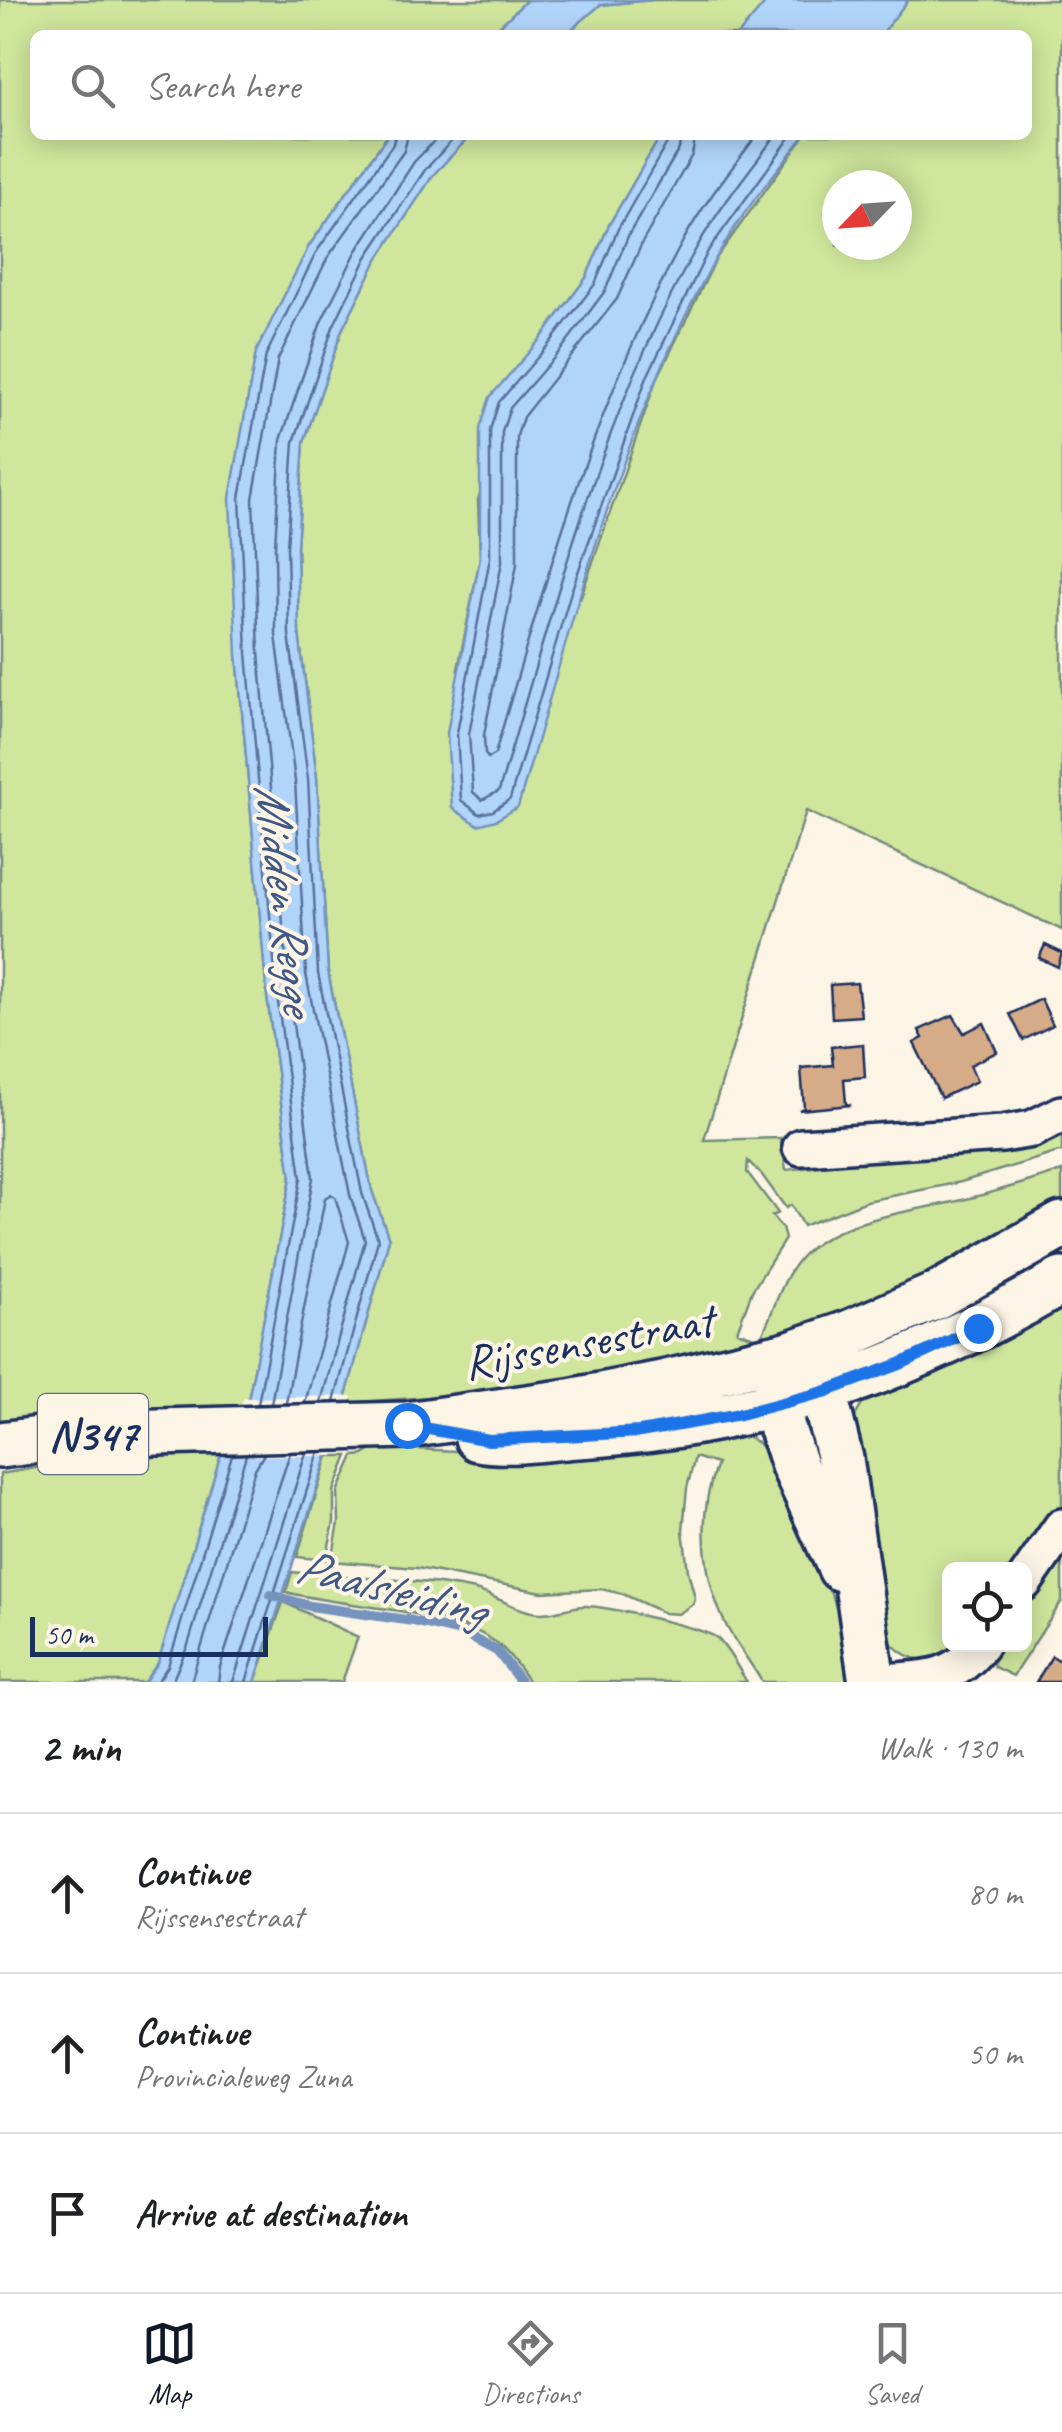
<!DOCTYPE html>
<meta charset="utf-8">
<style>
body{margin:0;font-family:Caveat,sans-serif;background:#f6f6f6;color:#202124}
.controls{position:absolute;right:30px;bottom:30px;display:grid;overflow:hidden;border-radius:15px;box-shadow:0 5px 25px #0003}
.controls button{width:90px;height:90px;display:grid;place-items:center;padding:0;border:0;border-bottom:2px solid #e0e0e0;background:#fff;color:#202124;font:50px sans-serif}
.compass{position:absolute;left:822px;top:170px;width:90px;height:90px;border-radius:50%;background:#fff;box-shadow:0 5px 25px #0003;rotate:245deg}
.scale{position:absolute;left:30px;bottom:25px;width:238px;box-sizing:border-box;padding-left:10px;border:5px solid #1b2f5e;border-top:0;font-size:28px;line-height:35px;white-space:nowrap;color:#1b2f5e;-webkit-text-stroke:8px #fcf5e5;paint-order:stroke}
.stop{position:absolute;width:30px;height:30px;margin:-22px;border:8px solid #1a73e8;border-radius:50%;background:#fff}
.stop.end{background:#1a73e8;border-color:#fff;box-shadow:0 2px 10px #0008}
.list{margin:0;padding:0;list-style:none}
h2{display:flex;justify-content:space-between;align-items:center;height:130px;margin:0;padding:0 40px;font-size:42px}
h2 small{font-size:32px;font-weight:400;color:#757577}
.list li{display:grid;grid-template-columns:65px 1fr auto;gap:30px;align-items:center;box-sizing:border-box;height:160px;padding:0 40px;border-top:2px solid #e0e0e0}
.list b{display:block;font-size:38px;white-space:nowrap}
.list p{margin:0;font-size:32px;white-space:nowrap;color:#757577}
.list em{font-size:32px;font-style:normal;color:#757577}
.icon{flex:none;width:55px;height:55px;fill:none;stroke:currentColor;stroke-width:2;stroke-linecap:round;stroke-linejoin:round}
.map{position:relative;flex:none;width:1062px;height:1682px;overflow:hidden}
.search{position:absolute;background:#fff;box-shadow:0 5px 25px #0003;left:30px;right:30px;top:30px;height:110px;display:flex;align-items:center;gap:25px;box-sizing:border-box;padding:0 35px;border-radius:15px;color:#757577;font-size:38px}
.sheet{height:610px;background:#fff}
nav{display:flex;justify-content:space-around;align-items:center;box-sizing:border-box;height:140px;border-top:2px solid #e0e0e0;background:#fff;font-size:28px;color:#757577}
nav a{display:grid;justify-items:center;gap:5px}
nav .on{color:#111827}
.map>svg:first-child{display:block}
</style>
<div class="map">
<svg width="1062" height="1682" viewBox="0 0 1062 1682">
<rect width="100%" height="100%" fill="#fcf5e5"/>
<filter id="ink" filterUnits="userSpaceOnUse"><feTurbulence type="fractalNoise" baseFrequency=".01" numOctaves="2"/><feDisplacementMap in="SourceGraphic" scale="20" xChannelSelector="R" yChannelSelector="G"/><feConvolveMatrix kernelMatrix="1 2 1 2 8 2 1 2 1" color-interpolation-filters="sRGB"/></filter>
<g filter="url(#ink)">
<path fill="#cfe69c" stroke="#758a7d" stroke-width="2.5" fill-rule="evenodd" d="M0,0H527L490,35H35V135H388L309,246L237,654L267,996L291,1178L247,1406C163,1407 83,1412 0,1427Z
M653,0H768L738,35H565L600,5Z
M908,0H1062V930L806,811L704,1140L781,1138L786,1170L1000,1147L1062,1126V1151L961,1182L867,1201L803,1226L791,1205L786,1208L762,1175L748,1161L747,1172L778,1213L772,1216L782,1228L785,1239L752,1291L737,1331L760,1339C774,1312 780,1281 801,1257C837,1218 910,1212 958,1201C993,1193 1028,1182 1062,1171V1214L1045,1227L769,1346L587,1386L344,1403L389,1239L372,1191L328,972L317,778L299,633L297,547L304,442L342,330L376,262L433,175L471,135H661L609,225L586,278L542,337L478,499L480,558L458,669L580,599L655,383L717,257L805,135H1027V35H881ZM837,185H897V245H837Z
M1062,1292V1507L1018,1569L950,1570V1644L961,1645C938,1669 901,1663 886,1635L852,1422L865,1399Z
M739,1432L758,1443L775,1464L834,1600L845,1642L849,1682H762C751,1662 735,1644 725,1623C702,1575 697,1514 717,1464L695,1457L687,1488L683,1530L688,1571L695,1598L693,1604L678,1614L664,1613L623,1594L601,1589L542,1592L417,1568L332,1561L339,1522L338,1492L354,1456L364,1455L376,1447L496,1453Z
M142,1454H221L158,1664L144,1682H0V1474L70,1462Z
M328,1456H348L334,1491V1522L326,1560L297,1557Z
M1062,1551V1601L1013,1676L994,1667L991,1652L996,1645L1024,1644L1025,1601Z
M292,1572C353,1580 415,1577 475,1590C494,1595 512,1608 532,1612C550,1616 566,1607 584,1606C602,1605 706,1629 717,1638C729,1650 738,1668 747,1682H529C520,1669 511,1655 499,1645C455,1608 344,1608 286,1592Z
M283,1602L358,1637L342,1682H255Z"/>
<path fill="#b1d5fa" stroke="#7593bc" stroke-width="2.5" d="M527,0H653L600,5L565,35H490Z
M768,0H908L881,35H738Z
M388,135H471L433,175L376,262L342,330L304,442L297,547L299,633L317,778L328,972L372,1191L389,1239L344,1403L255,1682H144L158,1663L221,1454L247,1406L291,1178L267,996L237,654L230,498L256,352L309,246Z
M661,135H805C774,174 740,215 716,258C620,427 573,622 518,807L496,820L478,825L452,808L447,733L480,558V429L490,397L542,337L586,278L609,225Z"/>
<path fill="#fcf5e5" d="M352,1396L334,1456H215L244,1398Z"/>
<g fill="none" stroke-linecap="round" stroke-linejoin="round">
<path stroke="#57719c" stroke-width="2.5" d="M668,135L667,143L618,229L595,284L550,343L499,402L490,430V558L457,733L461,800L479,814L493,811L510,799L570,595L646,379L708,251L792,135
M681,135L679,149L629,234L605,291L560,351L510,408L502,432V562L469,734L473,792L482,800L499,791C554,608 601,415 697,247C719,208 749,171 776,135
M696,135L692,155L643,241L617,299L523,417L517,436V564L484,735L485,754L488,758L495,754C546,579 595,402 683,241C703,204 732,168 757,135
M321,1402L365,1240L350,1195L306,974L295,781L276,635L275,547L281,440L321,322L356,252L414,162L440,135
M334,1402L378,1240L362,1193L318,973L308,779L289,634L287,547L294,442L333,327L367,257L425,170L457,135
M286,1403L325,1198L331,1194L335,1197L349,1242L305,1403
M258,1404L301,1178L277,995L247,653L240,498L266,355L317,251L393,144L395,135
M271,1404L313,1178L289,993L259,652L253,499L278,359L328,257L404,151L408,135
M157,1682L168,1666L232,1455
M172,1682L188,1645L246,1455
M191,1682L255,1469L264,1454
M218,1682L220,1667L290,1453
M233,1682L306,1453
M246,1682L319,1452"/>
<path stroke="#7593bc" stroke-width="10" d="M271,1595L310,1606L413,1621L460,1632L497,1651L521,1682"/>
</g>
<path fill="#d6ab87" stroke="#1b2f5e" stroke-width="2.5" d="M1045,945L1062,953L1058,967L1039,958Z
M857,983L861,1016L832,1018L830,985Z
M1041,999L1053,1025L1023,1040L1010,1014Z
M953,1015L964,1033L984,1023L997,1052L970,1065L977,1081L941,1098L914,1043L923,1038L919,1030Z
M863,1044L865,1077L844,1079L846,1104L851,1105L799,1110L804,1108L801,1068L833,1065L831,1047Z
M1052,1656L1062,1662V1682H1036Z"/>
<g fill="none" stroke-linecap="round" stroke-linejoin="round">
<defs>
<path id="minor" d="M801,1147L1002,1134L1032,1129L1062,1114
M1024,1582L1062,1527
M879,1682C923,1679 953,1682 981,1644"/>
<path id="major" d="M802,1370L823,1391L840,1459L872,1682
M781,1376L774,1405L794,1465L841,1568
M478,1438C509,1444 546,1437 578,1435C756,1425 909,1371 1062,1281
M0,1445L86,1434L407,1425L569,1402L667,1383L787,1355L848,1334L936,1296L1062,1225"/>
</defs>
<use href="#minor" stroke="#1b2f5e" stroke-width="42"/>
<use href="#major" stroke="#1b2f5e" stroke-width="52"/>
<use href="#minor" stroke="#fcf5e5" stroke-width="35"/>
<use href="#major" stroke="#fcf5e5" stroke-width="45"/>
</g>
</g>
<g fill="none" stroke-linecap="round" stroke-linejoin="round" filter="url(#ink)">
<path stroke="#1a73e8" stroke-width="12" d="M407,1425L489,1440L640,1432L740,1414L824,1392L900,1364L978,1328"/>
</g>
<g text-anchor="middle" stroke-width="8" stroke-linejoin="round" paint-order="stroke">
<rect fill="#fcf5e5" stroke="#5e6a86" stroke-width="2.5" x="38" y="1394" width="110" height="80" rx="8"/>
<g font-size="45" font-weight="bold" fill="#1b2f5e">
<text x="93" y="1450">N347</text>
</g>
<g font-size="48" fill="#1b2f5e" stroke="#fcf5e5">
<text transform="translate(588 1340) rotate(-10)" y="17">Rijssensestraat</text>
</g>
<g font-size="50" font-style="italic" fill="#405885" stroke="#fcf5e5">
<text transform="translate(287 898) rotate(83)" y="18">Midden Regge</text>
<text transform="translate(391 1586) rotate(14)" y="18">Paalsleiding</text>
</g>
</g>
</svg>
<div class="controls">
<button><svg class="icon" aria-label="locate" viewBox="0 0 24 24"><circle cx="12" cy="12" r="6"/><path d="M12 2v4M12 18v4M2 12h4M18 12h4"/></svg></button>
</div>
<svg class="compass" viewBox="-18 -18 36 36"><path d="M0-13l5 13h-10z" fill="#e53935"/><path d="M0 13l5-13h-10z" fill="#757577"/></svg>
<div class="scale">50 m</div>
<div class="stop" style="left:407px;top:1425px"></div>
<div class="stop end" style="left:978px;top:1328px"></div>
<div class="search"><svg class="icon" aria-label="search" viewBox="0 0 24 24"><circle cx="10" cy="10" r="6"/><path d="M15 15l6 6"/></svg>Search here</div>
</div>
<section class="sheet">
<h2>2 min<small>Walk · 130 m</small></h2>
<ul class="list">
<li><svg class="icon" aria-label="ahead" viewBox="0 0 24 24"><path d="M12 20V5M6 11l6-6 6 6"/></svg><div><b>Continue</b><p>Rijssensestraat</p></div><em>80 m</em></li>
<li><svg class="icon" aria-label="ahead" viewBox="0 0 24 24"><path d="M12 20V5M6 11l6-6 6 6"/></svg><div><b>Continue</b><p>Provincialeweg Zuna</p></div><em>50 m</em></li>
<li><svg class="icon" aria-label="arrive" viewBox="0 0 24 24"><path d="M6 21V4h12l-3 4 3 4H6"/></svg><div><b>Arrive at destination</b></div></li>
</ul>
</section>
<nav>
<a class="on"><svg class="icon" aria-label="map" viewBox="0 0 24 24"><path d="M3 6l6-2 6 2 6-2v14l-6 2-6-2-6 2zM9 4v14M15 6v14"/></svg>Map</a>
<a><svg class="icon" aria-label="directions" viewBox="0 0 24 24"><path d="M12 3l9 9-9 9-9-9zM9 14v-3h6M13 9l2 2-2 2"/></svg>Directions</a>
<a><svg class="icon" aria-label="saved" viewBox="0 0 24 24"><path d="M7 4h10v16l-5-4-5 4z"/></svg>Saved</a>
</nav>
